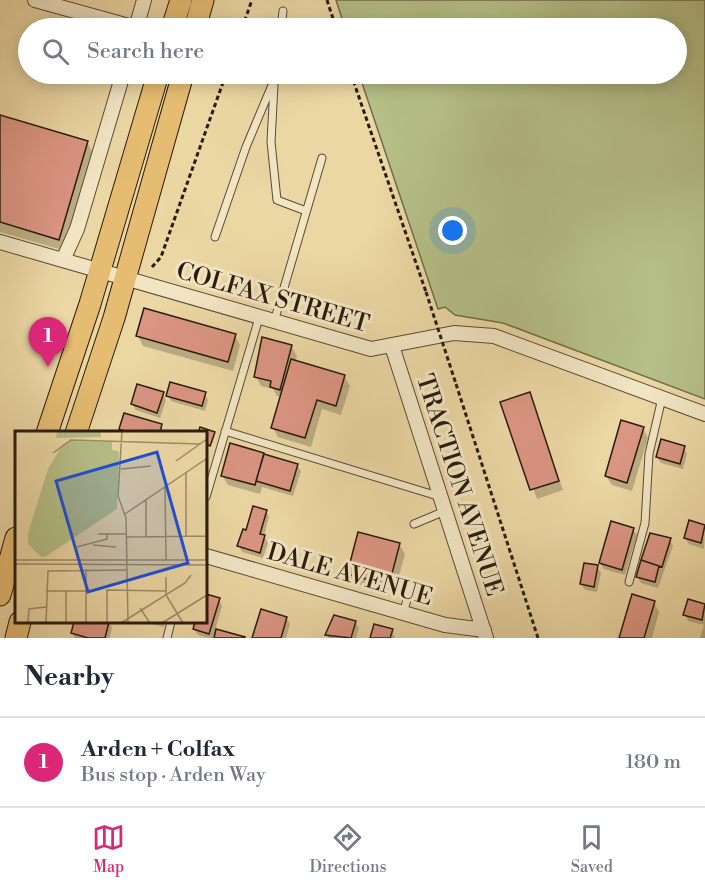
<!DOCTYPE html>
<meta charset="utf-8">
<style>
body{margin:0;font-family:"Libre Bodoni",serif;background:#f2f2f3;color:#1f2937}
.you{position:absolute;left:453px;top:231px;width:21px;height:21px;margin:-15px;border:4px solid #fff;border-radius:50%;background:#1a73e8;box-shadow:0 0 0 9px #1a73e833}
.badge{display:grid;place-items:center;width:39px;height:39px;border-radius:50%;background:#db2777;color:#fff;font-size:20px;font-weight:700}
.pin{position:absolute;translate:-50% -50px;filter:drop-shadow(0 2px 3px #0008)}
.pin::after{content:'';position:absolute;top:32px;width:21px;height:18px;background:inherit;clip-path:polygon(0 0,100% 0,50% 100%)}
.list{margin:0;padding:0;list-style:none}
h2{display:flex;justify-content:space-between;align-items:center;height:78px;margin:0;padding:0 24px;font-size:26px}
h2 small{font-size:20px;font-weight:400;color:#747a83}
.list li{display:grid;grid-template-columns:39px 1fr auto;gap:18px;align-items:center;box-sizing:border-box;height:90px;padding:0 24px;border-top:2px solid #e0e1e3}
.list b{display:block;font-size:22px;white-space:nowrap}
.list p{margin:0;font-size:20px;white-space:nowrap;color:#747a83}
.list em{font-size:20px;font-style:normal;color:#747a83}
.icon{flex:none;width:33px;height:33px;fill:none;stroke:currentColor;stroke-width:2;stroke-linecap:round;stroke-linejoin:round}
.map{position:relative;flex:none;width:705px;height:638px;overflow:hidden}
.search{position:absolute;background:#fff;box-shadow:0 3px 15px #0003;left:18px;right:18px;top:18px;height:66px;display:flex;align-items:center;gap:15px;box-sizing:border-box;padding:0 21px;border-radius:33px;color:#747a83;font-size:22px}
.sheet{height:168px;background:#fff}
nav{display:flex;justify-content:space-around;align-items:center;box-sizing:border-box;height:84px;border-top:2px solid #e0e1e3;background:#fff;font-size:16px;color:#747a83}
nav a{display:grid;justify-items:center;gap:3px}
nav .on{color:#db2777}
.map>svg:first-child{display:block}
</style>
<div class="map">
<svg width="705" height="638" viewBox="0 0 705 638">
<rect width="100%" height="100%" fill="#ebd7a4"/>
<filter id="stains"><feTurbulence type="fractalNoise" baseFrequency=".00333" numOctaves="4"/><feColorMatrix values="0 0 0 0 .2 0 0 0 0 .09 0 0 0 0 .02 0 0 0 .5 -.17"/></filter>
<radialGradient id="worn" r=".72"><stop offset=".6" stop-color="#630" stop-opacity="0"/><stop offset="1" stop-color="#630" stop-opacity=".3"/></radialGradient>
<path fill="#b5bf87" stroke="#706e4a" stroke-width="1.5" d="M336,0H705V399L503,323L455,315L445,307L438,309L359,74H676V28H345Z"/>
<path fill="#0003" d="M0,117L87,142L94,155L66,251L0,232Z
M138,336H235L240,345L233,371L143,346Z
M291,346L297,356L295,362L344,376L350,386L341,415L322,409L311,447L278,437L273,428L281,397L277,396L273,389L261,386L256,376Z
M163,394L166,400L160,418L136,410L132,404Z
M205,394L208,400L205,411L171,401L168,395Z
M529,394L563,490L537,499L502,403Z
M161,426L164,433H123L121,429Z
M643,428L648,438L632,491L612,485L606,476Z
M206,433L215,436L211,447L206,445Z
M684,448L687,454L683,469L661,463L657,457Z
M263,454L297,465L301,471L293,496L262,487L260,494L228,485L222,475Z
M266,511L269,517L264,536L268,543L263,558L242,552L239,546L247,531Z
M690,522L705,526L704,549L689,544L685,538Z
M633,529L637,535L625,575L604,569L600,563Z
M670,540L673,546L658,588L641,583L637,576Z
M399,544L405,554L394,594L354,583L349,574Z
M597,567L601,573L597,592L585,590L581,584Z
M206,596L219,600L222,606L215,630L244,638H209L198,635L194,629L196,622H206Z
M633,596L654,602L659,612L652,638H621Z
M689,600L705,605V638H700L704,625L688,621L685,614Z
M262,611L286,618L290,624L286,638H254Z
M75,622H109L112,628L109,638H75L72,633Z
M142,622H165L164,627Z
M355,622L359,628L356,638H328L327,635Z
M375,626L392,630L395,638H371Z"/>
<path fill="#db9583" stroke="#2a1c0d" stroke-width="1.5" d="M0,115L88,141L59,240L0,222Z
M144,308L236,334L228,362L136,336Z
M262,337L292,345L280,390L270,387L271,381L254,377Z
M291,359L345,375L336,406L317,400L305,438L271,428Z
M170,382L206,392L202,406L166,396Z
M137,384L164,392L157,413L131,404Z
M530,392L559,481L530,490L500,402Z
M124,413L162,424L160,433H130L119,429Z
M621,420L644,427L627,483L605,476Z
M200,427L215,432L210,446L206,444V433H198Z
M661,439L685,446L680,464L656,457Z
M230,443L264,453L255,485L221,476Z
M264,454L298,464L290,491L256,481Z
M253,506L267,510L260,534L265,535L260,553L237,546L243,529L246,530Z
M689,520L705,525L701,543L684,538Z
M611,521L634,528L622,570L599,563Z
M358,532L400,543L389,585L347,574Z
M650,533L671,538L662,567L641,560Z
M641,560L659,566L655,582L636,577Z
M584,563L598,565L594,587L580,584Z
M206,594L220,598L209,634L193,629L195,622H206Z
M632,594L655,601L644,638H619Z
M688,599L705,604L702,620L683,615Z
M261,609L287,617L281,638H252Z
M334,615L356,621L351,638L325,635Z
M74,622H109L105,638H88L71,633Z
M374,624L393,629L390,638H370Z
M216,629L245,637L244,638H214Z"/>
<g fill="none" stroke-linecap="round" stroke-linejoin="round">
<defs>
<path id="lane" d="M281,28L283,11
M274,85L271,142L277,200L306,211
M215,237L246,147L275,78
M274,322L322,158
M225,431L441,497
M206,497L259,318
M414,524L445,511
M629,582L645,523L649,454L662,398
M403,613L411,587
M167,638L171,622"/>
<path id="street" d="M35,0L136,28
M136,28L144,0
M0,242L371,349L454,333L494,336L705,414
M63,260L77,229L123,74
M392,346L486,638
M206,556L445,625L484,630"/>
<path id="primary" d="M172,28L181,0
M195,28L203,0
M47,433L90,304L158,74
M76,433L114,318L183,74
M0,595L16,538
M16,638L20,622"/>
</defs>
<use href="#lane" stroke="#5a4b33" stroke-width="9"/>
<use href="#street" stroke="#5a4b33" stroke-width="16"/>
<use href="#primary" stroke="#2a1c0d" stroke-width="23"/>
<path stroke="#2a1c0d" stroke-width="3" stroke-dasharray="4.5 3" stroke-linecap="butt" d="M327,0L336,28
M242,28L252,0
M351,74L426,292
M152,267L161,257L226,74
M456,384L538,638"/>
<use href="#lane" stroke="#f2e5c4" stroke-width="7"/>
<use href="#street" stroke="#f2e5c4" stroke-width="14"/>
<use href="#primary" stroke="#e6bc72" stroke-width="21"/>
<path stroke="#2a1c0d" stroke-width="3" stroke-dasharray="4.5 3" stroke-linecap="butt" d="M426,292L456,384"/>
</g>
<g text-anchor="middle" stroke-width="6" stroke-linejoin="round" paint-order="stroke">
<g font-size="24" fill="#2a1c0d" stroke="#f2e5c4">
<text transform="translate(273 297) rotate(16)" y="8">COLFAX STREET</text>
<text transform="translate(460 485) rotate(72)" y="8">TRACTION AVENUE</text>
<text transform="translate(350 574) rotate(16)" y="8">DALE AVENUE</text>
</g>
</g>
<g transform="translate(15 431)">
<rect width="192" height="192" fill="#ebd7a4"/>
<path d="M42,0H86V6L41,7ZM55,10L97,11V19L104,20L102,78L30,126L25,125L13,113V102L33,38L48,13Z" fill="#b5bf87"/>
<path fill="none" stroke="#9e8c68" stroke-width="1.5" d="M107,0L103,65L111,87L113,192M38,22L56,9L185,13M161,30L192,8M106,38L136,35M171,42V105M150,56L151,129M110,83L191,28M83,103H111M111,106L191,105M131,106V69M78,114L101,116M62,116L92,108V103M0,129H192M191,129V27M0,133L192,134M71,138V192M151,146V164L168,192M31,160H71M125,177L135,192M13,192L14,178L31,176M31,192L33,140L111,139M51,192V160M92,192V159L152,160M106,192L170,152L176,144M147,192L192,164"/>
<path fill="#1d4ed8" fill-opacity="0.15" stroke="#1d4ed8" stroke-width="3" d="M142,21L173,132L73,161L41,50Z"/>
<rect width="192" height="192" fill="none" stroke="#2a1c0d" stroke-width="3"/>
</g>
<rect width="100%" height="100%" filter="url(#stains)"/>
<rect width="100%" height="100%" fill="url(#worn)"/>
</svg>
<div class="you"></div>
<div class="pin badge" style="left:48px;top:367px">1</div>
<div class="search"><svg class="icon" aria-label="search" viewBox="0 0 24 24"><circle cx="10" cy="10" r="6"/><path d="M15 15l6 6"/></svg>Search here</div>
</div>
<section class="sheet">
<h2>Nearby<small></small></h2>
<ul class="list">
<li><span class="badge">1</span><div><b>Arden + Colfax</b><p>Bus stop · Arden Way</p></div><em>180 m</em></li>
</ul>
</section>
<nav>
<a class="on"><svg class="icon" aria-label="map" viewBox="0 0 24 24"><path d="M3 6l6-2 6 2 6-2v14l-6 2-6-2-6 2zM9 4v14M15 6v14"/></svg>Map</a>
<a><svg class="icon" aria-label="directions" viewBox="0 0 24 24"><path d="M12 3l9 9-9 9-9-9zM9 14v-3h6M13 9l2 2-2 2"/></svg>Directions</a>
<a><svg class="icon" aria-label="saved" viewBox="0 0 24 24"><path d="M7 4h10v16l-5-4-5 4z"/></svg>Saved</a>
</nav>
